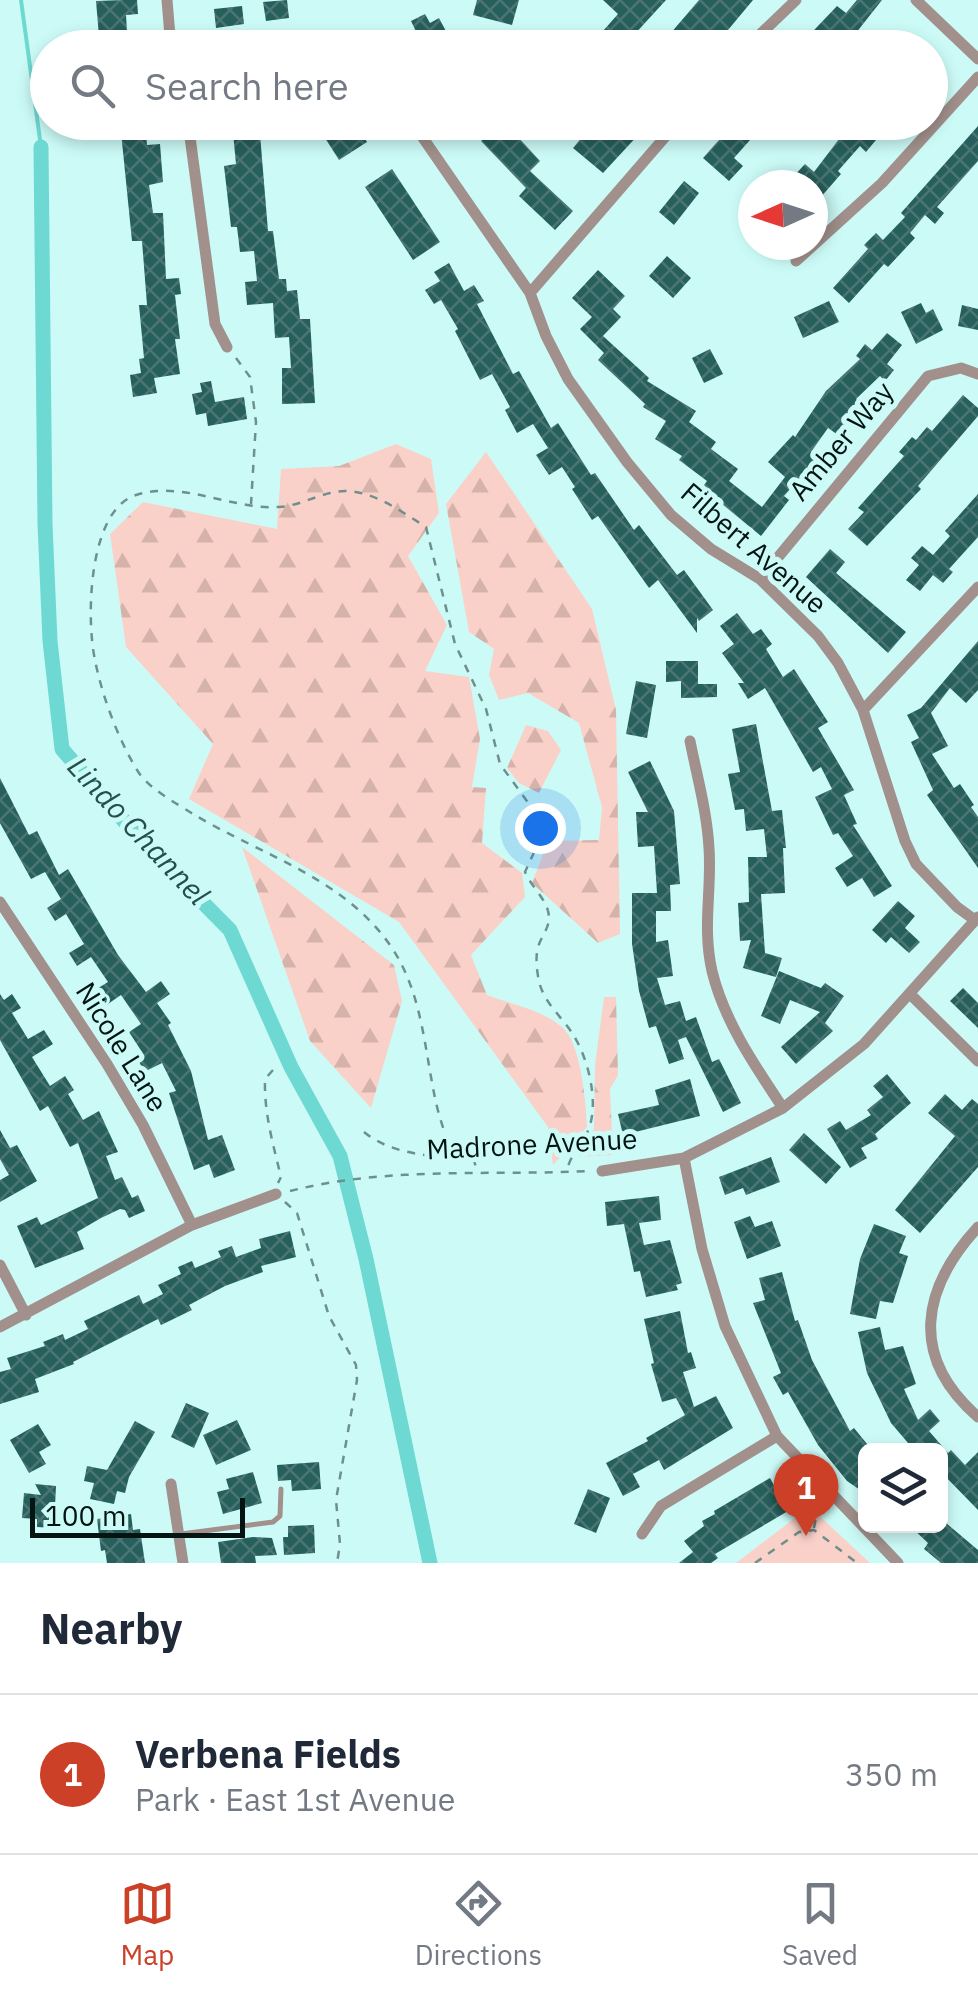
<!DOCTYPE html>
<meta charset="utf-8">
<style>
body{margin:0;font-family:"IBM Plex Sans",sans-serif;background:#f6f6f7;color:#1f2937}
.controls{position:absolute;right:30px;bottom:30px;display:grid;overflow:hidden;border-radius:15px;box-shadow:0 5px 15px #0003}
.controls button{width:90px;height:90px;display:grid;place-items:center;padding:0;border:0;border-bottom:2px solid #e0e1e3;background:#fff;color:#1f2937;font:50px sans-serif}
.compass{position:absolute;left:738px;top:170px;width:90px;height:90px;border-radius:50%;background:#fff;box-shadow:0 5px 15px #0003;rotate:267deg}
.scale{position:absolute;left:30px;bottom:25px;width:215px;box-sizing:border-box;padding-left:10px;border:5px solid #041413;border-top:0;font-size:28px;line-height:35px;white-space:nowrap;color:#041413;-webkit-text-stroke:8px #ccfbf7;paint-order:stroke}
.you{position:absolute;left:540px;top:828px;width:35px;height:35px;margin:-25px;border:8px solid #fff;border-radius:50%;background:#1a73e8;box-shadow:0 0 0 15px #1a73e833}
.badge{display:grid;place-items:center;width:65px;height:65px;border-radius:50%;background:#cb4026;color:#fff;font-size:32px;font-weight:700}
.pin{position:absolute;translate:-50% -82px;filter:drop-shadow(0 2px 5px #0008)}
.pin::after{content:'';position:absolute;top:52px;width:35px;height:30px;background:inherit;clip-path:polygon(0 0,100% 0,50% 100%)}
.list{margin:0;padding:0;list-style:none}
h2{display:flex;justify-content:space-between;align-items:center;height:130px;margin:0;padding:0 40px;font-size:42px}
h2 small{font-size:32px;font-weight:400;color:#747a83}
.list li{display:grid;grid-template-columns:65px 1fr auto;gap:30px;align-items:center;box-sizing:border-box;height:160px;padding:0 40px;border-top:2px solid #e0e1e3}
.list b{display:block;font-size:38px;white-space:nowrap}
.list p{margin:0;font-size:32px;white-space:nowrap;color:#747a83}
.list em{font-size:32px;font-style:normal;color:#747a83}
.icon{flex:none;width:55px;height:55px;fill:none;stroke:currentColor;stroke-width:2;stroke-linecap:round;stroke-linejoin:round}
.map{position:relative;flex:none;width:978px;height:1563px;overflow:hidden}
.search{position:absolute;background:#fff;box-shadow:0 5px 15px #0003;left:30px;right:30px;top:30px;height:110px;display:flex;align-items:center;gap:25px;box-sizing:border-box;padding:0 35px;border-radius:55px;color:#747a83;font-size:38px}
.sheet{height:290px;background:#fff}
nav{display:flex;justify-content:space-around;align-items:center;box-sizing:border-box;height:140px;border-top:2px solid #e0e1e3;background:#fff;font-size:28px;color:#747a83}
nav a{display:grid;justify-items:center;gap:5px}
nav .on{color:#cb4026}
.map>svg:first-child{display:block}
</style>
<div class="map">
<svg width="978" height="1563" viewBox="0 0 978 1563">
<defs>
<pattern id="forest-firs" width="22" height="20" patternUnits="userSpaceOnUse" patternTransform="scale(2.5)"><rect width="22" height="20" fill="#fad1c8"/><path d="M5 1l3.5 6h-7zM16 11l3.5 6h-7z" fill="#d5b3ab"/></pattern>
<pattern id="building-cross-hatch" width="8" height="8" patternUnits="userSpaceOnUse" patternTransform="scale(2.5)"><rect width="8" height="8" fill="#265f5c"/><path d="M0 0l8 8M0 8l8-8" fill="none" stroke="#4a7573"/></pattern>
</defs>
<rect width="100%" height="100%" fill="#ccfbf7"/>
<path fill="url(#forest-firs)" d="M396,444L431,459L439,513L408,556L447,625L425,671L469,677L480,739L472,787L486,788L482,843L522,873L525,897L471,955L487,995C511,1004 542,1010 562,1027C581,1043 586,1102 587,1127L553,1165L548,1127L399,922L189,799L213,744L126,647L110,534L143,502L277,529L281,469L339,466Z
M486,452L592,609L616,710L620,934L598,943L532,883L548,841L599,840L602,807L579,723L528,693L499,700L489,675L494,649L469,632L446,504Z
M526,725L548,731L561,750L539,793L519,783L507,768Z
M242,847L394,965L402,1001L371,1108L310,1041Z
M604,997H616L618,1075L610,1089L613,1155L579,1157L594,1129L595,1065Z"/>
<path fill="#fad1c8" d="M810,1507L870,1563H736L808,1508Z"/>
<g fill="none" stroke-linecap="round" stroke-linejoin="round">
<path stroke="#6ed9d3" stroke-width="4" d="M21,0L41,147"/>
<path stroke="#6ed9d3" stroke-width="15" d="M41,147L45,524L50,641L62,749L138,837L230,930L291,1067L340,1156L366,1259L430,1563"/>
</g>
<path fill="url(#building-cross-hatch)" d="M124,0H137L138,14L126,15L128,48H100L96,1Z
M287,0L289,18L266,21L263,2Z
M477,0H519L512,25L473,15Z
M603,0H666L622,48H588L618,14Z
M699,0H753L713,48H658Z
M857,0H882L852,38L847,34L835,48H797L837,6L846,13Z
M242,6L244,24L216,28L214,9Z
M425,14L430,23L439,18L448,35L456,31L464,48H424L411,21Z
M120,122H145L147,145L160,144L163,182L149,185L153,213H163L166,279L179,278L181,294L175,295L180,339H175L180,374L154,378L157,393L133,397L130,375L141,373L139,359L144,358L139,305H147L142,241H132Z
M232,122H259L268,231H273L279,279H286L287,291L297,290L300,319H310L315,403L282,404V368H291L289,337L275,338L273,303L247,305L245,282L257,281L254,251L240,252L237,227H231L224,166L236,164Z
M315,122H355L367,142L339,160Z
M473,122H504L540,161L530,171L573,211L555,230L519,196L526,188L481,141L487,136Z
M606,122H629L640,133L603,173L573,148L593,124L600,129Z
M735,122H766L734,158L743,166L729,181L703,158Z
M852,122H891L866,152L860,146L838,171L841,174L813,206V185H800L792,178L805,164L814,172Z
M978,126V161L937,207L944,213L935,224L925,215L910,233L915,238L888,267L884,264L849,303L833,288L868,249L864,245L876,233L883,240L905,217L901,213Z
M392,169L440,242L413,260L365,187Z
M684,181L699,193L674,225L659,212Z
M667,256L691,278L673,298L649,276Z
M449,263L464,291L474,285L484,301L477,304L513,374L519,371L551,428L558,423L591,475L595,473L634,530L639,525L677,575L684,570L713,610L699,621L697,618V633L658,580L649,588L598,516L592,520L572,489L575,487L562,467L549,475L536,455L548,448L533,424L517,433L505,410L510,407L492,374L480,380L455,331L458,329L441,300L434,304L425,290L440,281L434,272Z
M598,270L625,296L613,309L621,317L603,336L649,378L647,381L696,411L689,422L716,442L711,449L738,469L729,481L762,507L785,477L768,462L793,435L795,437L826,391L860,359L856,356L865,344L872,350L887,333L902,345L887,364L894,370L885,381L880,376L856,399L862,405L838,435L828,428L811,452L818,458L784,496L789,500L761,536L716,499L714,502L699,492L707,481L679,460L682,456L655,439L666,421L643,407L645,404L598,360L604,353L580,329L592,317L572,298Z
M829,301L839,322L803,338L794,317Z
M921,303L926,313L933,309L943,330L916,344L901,312Z
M962,305L978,309V330L958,326Z
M710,349L723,374L704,383L692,358Z
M211,381L215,402L244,397L247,419L208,426L206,413L196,415L192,394L202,392L200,383Z
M963,395L978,408V416L918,486L921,489L867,546L848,529L864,512L858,508L904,456L899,452L912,437L916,440L927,427L932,431Z
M978,494V537L949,569L953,572L943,583L933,575L920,591L906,580L919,565L911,558L922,546L933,555L950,536L945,531Z
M830,549L845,562L836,573L906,632L888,653L806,577Z
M737,613L753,634L761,629L772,644L766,649L783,677L794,669L828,722L818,728L854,790L844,795L857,824L853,825L892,886L874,897L862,878L847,887L835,868L853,856L838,833L833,835L815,797L832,789L821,767L813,772L765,688L748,699L738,683H744L722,653L734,644L720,626Z
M978,641V690L966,703L950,688L931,713L948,746L932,754L954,788L960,784L974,805L971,807L978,817V868L927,795L933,790L911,742L919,738L907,715L921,708Z
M666,661H698V684H717V697L681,698V681L666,682Z
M636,681L656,685L647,738L626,734Z
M756,724L772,811L782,810L786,848H783L785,893L761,894L765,953L782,958L776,977L743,968L751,940L740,941L738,903L749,902L748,857H767L764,829L746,831L744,809L735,810L728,774L740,772L732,729Z
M650,761L674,811L680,884L670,885L671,911H656V942L668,940L673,976L657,978L665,1005L680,1001L686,1021L696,1017L712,1062L719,1059L741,1103L723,1112L686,1037L678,1040L684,1059L669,1064L656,1026L649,1028L639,991L632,944V893H657L654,846L638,847L636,812H648L628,772Z
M0,778L29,835L37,831L59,875L68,869L118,955L146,992L161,981L170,994L157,1003L171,1023L168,1025L191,1071L208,1140L222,1135L235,1170L214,1178L209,1164L194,1170L169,1093L176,1091L162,1063L144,1072L136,1055L142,1052L129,1032L141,1024L121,995L105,1006L95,990L108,982L91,957L77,966L69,953L84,944L66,914L55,921L47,908L61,899L45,872L31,879L0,823Z
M898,901L915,916L905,928L920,942L909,953L891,937L886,943L872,930Z
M779,971L821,988L825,983L844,996L825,1023L833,1031L796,1064L781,1047L820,1012L790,1000L780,1024L761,1016Z
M963,988L978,1003V1028L950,1001Z
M0,994L4,1000L12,994L21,1008L12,1013L28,1039L44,1030L53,1044L32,1057L50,1086L65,1076L74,1090L68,1094L83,1120L99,1111L118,1152L106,1156L115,1180L122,1177L132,1198L138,1195L145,1211L129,1218L125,1210L120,1209L101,1218L77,1232L84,1249L35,1268L17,1226L37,1217L41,1225L98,1198L78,1143L70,1147L48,1106L40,1111L0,1040Z
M887,1074L911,1103L875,1134L878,1139L861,1148L867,1158L850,1168L827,1129L840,1121L846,1130L871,1115L867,1110L883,1097L873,1086Z
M690,1079L700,1116L623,1135L618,1114L659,1105L655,1090Z
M945,1094L962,1110L972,1099L978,1104V1167L920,1233L895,1210L955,1136L928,1113Z
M0,1130L10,1148L17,1145L37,1181L0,1202V1180L9,1175L0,1159Z
M804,1133L841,1167L826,1184L789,1150Z
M771,1157L780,1182L746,1195L743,1188L725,1195L719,1177Z
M659,1196L661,1220L639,1223L644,1245L670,1240L682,1283L676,1285L678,1290L646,1297L640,1271L634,1272L624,1224L607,1226L605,1202Z
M750,1216L755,1227L772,1221L781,1246L747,1259L734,1222Z
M874,1224L906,1236L899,1253L908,1256L893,1303L880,1301L876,1319L850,1314L860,1259Z
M290,1231L296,1257L261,1266L263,1272L225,1286L189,1305L192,1310L161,1325L158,1319L73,1362L74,1364L35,1379L39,1392L0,1404V1372L11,1369L7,1358L45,1346L43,1342L63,1334L65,1340L88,1329L84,1321L139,1295L143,1304L163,1294L158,1285L181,1274L178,1267L192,1261L195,1268L221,1257L218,1251L232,1246L236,1257L261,1248L259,1239Z
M782,1272L795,1321L798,1320L812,1360L850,1431L854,1428L872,1450H866V1494L847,1481L818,1445L788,1392L783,1395L773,1377L781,1373L753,1303L765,1300L759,1278Z
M680,1311L688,1353L691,1352L696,1368L683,1372L694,1407L716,1396L733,1428L664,1470L659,1460L633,1474L640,1487L623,1496L606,1463L648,1441L646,1438L685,1415L676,1398L662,1402L651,1364L654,1363L644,1319Z
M880,1327L885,1350L903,1346L916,1384L904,1389L918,1420L930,1409L940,1421L929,1431L948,1453L951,1450L965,1465L978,1452V1510L940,1471V1450H914L891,1423L867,1373L858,1332Z
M186,1403L209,1413L194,1448L171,1437Z
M237,1420L251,1450L216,1465L203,1435Z
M135,1421L155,1432L129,1477L125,1493L117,1491L114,1504L90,1499L94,1483L84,1481L87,1466L107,1470Z
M38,1424L51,1445L39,1452L46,1464L29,1473L10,1440Z
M319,1462L321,1489L292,1491L291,1480L278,1481L277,1465Z
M253,1472L262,1503L223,1514L217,1492L229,1489L226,1479Z
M770,1478L788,1511L715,1554L718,1558L711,1563H679L693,1552L684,1541L704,1526L702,1521L715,1514L714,1511Z
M35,1484L56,1486L54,1528L37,1527V1519L22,1518L24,1493L41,1495Z
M588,1489L610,1498L596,1533L574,1524Z
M131,1514L133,1530L140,1529L145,1563H107L105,1550L101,1551L97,1519Z
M946,1523L978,1550V1563H941L924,1549L928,1543L910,1526H944Z
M314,1525L315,1553L284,1555L283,1537H288V1526Z
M253,1537L272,1538L277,1555L255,1556L256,1563H221L218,1542Z"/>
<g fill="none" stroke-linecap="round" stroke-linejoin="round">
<path stroke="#6f8f8d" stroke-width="2.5" stroke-dasharray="8 8" stroke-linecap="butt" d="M236,358L250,377L256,422L251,504
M273,1070L265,1079C264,1113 273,1144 281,1177L278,1183
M364,1132C394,1157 437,1155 474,1161L477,1170
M454,1158C446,1137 438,1115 434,1093C424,1043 421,992 392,948C345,878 263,856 193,814C176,803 151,790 139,773C119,742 102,696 95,660C86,619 88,510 136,495C182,480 232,510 279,507C297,506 313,497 330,493C365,484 397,509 426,527L455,644L486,709L500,764L537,815L542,835L525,872C531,886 545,898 548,911C552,926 542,934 538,947C535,958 537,974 540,985C546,1005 564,1019 574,1036C588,1059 598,1099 590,1125C585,1143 572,1149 566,1173
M290,1191C389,1166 490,1176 590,1171
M285,1202L297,1213L329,1316L356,1365L357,1380L336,1500L340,1544L337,1563
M814,1528L819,1501
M755,1563L799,1532L814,1530L857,1563"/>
<path stroke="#a1908c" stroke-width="5" d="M181,1534L273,1522L280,1516L281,1489"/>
<path stroke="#a1908c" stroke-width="11" d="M167,0L171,48
M916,0L978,59
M746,48L796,0
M188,122L215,324L227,347
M412,122L530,293L546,336L568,379L627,462L671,515L711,549L760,579L818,636L838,663L863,710L905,841L916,864L957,907L975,920
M796,261L882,183L978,77
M530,293L678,122
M760,579L928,376L961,368L978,374
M863,710L978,587
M690,741C697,776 707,812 709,848C712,890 702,927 712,971C724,1021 755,1066 783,1108
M0,902L107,1064L143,1125L192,1225
M910,994L978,1061
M684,1158L702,1249L725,1326L777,1436L898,1563
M602,1171L684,1158L783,1108L864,1044L978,917
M978,1227C921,1289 909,1357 978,1417
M0,1265L26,1315
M0,1327L192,1225L276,1194
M171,1484L183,1563
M642,1534L661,1506L777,1436"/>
</g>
<g text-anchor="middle" stroke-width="10" stroke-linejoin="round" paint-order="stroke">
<g font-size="28" fill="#041413" stroke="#ccfbf7">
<text transform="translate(841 441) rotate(-50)" y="10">Amber Way</text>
<text transform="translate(754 548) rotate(41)" y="10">Filbert Avenue</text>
<text transform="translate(122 1047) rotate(58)" y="10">Nicole Lane</text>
<text transform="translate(532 1144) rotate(-3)" y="10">Madrone Avenue</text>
</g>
<g font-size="30" font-style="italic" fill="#21504e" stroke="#ccfbf7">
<text transform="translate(138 831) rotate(47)" y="10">Lindo Channel</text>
</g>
</g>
</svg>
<div class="controls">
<button><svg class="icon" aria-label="layers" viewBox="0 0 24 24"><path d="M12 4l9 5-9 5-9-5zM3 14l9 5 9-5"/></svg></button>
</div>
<svg class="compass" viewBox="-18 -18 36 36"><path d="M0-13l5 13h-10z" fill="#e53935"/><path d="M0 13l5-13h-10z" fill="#747a83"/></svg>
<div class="scale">100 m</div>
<div class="you"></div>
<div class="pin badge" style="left:806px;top:1536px">1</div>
<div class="search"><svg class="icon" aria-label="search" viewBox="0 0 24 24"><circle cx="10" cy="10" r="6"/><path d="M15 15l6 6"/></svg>Search here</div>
</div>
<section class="sheet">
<h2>Nearby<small></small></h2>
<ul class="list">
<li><span class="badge">1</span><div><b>Verbena Fields</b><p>Park · East 1st Avenue</p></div><em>350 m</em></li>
</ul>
</section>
<nav>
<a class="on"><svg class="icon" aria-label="map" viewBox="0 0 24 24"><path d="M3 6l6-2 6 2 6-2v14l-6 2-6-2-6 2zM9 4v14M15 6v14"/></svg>Map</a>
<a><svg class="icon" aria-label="directions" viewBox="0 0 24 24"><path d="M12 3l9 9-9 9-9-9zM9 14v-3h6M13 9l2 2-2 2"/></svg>Directions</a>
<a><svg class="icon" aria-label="saved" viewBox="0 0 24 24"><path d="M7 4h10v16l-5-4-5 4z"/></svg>Saved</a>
</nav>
